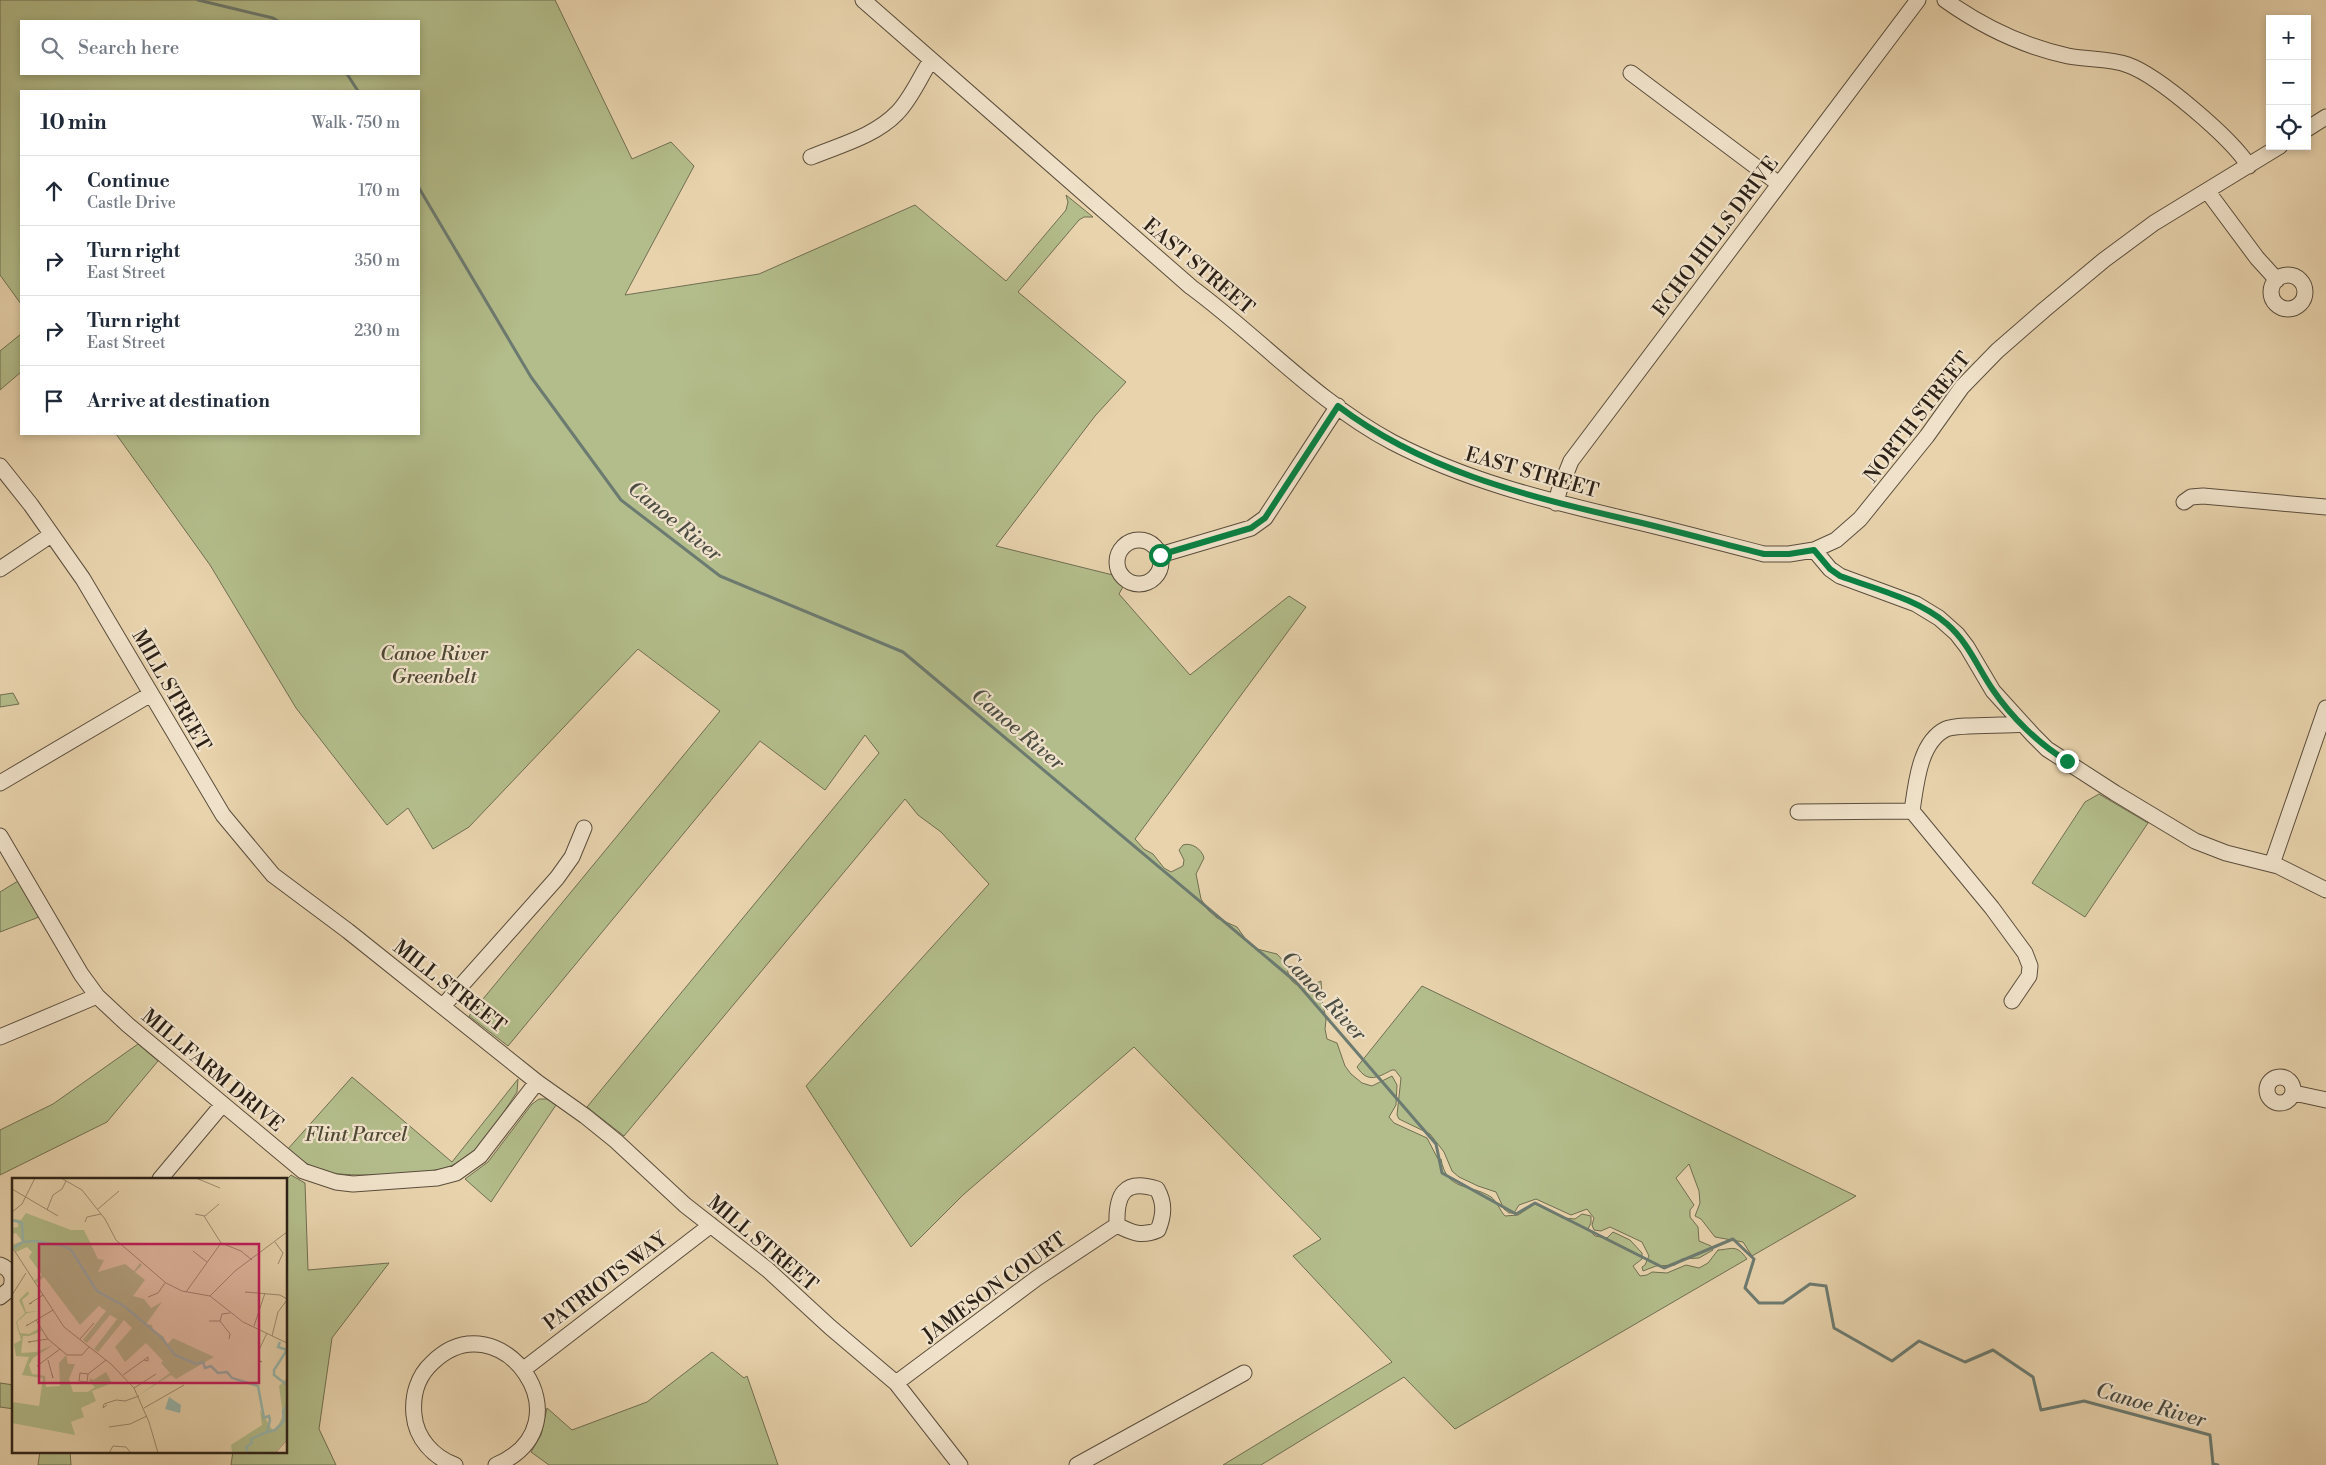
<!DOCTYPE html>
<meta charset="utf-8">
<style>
body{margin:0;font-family:"Libre Bodoni",serif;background:#f2f2f3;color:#1f2937}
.controls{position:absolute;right:15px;top:15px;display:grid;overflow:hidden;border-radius:0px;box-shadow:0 2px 8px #0003}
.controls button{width:45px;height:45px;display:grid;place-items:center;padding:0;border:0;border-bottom:1px solid #e0e1e3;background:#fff;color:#1f2937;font:25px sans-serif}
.stop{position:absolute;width:15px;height:15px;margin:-11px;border:4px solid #0b8043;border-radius:50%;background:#fff}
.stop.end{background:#0b8043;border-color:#fff;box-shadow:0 1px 5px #0008}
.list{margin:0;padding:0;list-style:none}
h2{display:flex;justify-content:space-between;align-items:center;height:65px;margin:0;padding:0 20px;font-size:21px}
h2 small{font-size:16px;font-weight:400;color:#747a83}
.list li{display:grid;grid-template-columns:32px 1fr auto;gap:15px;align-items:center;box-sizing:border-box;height:70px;padding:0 20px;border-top:1px solid #e0e1e3}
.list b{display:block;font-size:19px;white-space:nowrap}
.list p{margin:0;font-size:16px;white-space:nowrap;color:#747a83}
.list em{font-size:16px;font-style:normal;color:#747a83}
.icon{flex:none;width:28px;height:28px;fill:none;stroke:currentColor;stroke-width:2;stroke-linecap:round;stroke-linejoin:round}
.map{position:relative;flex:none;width:2326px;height:1465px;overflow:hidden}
.search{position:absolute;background:#fff;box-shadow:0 2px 8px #0003;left:20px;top:20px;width:400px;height:55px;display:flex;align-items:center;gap:12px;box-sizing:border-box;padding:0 18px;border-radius:0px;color:#747a83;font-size:19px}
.panel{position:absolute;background:#fff;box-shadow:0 2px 8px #0003;left:20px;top:90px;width:400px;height:345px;border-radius:0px}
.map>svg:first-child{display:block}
</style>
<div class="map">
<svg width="2326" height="1465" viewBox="0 0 2326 1465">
<rect width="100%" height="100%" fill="#e8d3ad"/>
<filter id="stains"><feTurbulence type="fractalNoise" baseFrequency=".004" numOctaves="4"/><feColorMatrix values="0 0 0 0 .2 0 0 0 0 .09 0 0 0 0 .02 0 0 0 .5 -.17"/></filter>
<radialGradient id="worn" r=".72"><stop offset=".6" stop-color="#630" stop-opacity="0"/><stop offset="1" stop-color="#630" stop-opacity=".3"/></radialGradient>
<path fill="#b3bd8b" stroke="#706f51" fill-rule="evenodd" d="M0,0H555L632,159L671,142L694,166L625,295L759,274L915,205L1006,281L1066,210L1068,202L1066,195L1093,217H1084L1079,220L1018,292L1126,382L1095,416L996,546L1113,575L1124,585L1119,594L1190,675L1289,596L1306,607L1135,839L1144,849L1153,854L1164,868L1171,872L1183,866L1184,860L1179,850L1183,845C1191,842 1202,849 1204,858L1196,874L1201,899L1208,910L1217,918L1237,927L1247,941L1257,949L1277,954L1287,965C1288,988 1303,990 1321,981L1322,999L1326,1020L1325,1029L1327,1039L1337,1043L1345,1066L1351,1074L1362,1083L1372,1086L1392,1076L1397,1085L1396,1105L1389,1117L1394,1123L1427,1138L1438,1159H1441C1447,1192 1469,1183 1491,1197C1497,1201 1500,1211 1505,1216L1518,1215L1535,1204L1563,1218L1575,1219L1582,1214L1591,1216V1223L1588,1229L1595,1236L1607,1238L1613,1232L1630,1240L1642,1253V1259L1633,1266L1640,1276L1647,1275L1652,1272L1667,1273L1686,1265L1699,1268L1708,1263L1718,1250C1733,1249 1736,1244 1747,1259L1455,1429L1404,1377L1261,1465H1223L1392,1362L1293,1256L1321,1239L1134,1047L963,1195L911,1247L806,1086L989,884L941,832L918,815L905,799L624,1136L587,1107L879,753L865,735L825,790L760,741L508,1046L469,1016L720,711L638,649L469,827L433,849L408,808L387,825L296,708L210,565L116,434H419V91H21V304L0,275ZM419,21V74H21V21Z
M21,334V372L0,390V351Z
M13,693L19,704L0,707V695Z
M2099,794L2148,823L2085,917L2032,883L2085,802Z
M18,881L39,917L0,932V892Z
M1422,986L1856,1196L1752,1256L1743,1242L1715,1237L1701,1219L1695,1216L1700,1203L1699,1191L1689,1164L1676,1178L1694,1205L1690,1210V1217L1698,1227L1699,1241L1711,1246L1713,1250L1699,1258L1682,1259L1675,1265L1656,1266L1643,1271L1642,1267L1645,1265L1649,1256L1642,1242L1610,1227L1601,1231L1594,1230L1592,1225L1594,1218L1587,1209L1571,1215L1536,1199L1519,1205L1514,1213H1509L1504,1209L1496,1192L1478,1186L1459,1177L1452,1171L1444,1152L1430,1134L1399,1119L1397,1115L1401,1078L1395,1070H1392C1378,1077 1368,1084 1357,1067Z
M138,1044L158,1061L107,1122L0,1175V1130L53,1104Z
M352,1077L452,1162L518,1079L517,1092C504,1111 487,1142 469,1156C461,1161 454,1165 445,1168C423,1174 349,1178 327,1172C312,1168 300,1160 287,1150Z
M539,1099H547L556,1105L491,1202L465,1179L488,1162L532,1104Z
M291,1175L305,1183L308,1270L389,1263L332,1338L319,1429L336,1465H231L233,1451H286V1180Z
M712,1352L744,1378L747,1376L778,1465H549L531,1452L541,1435L547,1408L572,1430L647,1402Z
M0,1383L14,1385V1409L0,1407Z
M40,1451H70L71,1465H38Z"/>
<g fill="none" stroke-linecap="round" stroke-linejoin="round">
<path stroke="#6c7b71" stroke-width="3" d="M198,0L273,18L278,21
M347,74L358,91
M419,188L531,377L621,500L720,576L903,652L1296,982L1436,1144L1442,1173L1516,1214L1535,1203L1664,1268L1733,1239L1754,1259L1745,1288L1759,1303H1783L1810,1284L1826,1286L1834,1328L1892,1361L1919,1341L1965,1362L1993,1350L2033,1377L2041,1410L2084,1401L2210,1435L2213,1464L2218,1465"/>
<defs>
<path id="minor" d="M863,0L1191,287C1259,337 1317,402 1392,442C1465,480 1541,499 1621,518C1669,529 1717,542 1764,554H1789L1814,550L1830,569L1840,576L1916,604L1939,618L1957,634L1967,647L1993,691L2033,735L2047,749L2115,793L2195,841L2226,853L2278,866L2326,890
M1945,0C1983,27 2022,46 2068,56C2088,60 2110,58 2128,65C2159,76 2231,138 2249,166
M1631,73L1779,184
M2307,129L2326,117
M811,157C840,145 875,136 897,113C911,99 920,77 931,60
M2208,192L2257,258L2277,280
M2271 292a17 17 0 1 1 34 0a17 17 0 1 1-34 0Z
M0,466L31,505L83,579L223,815L273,875L348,931L537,1082L585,1116L616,1141L685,1205L768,1270L830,1327L896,1383L960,1465
M2184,502L2191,497L2203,496L2326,507
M1556,503L1559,491L1571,461L1918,0
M1117 562a22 22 0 1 1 44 0a22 22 0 1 1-44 0Z
M1814,550L1836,540L1860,519L1927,436L1962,387L1997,351L2044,310L2104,260L2154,223L2280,146
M1160,555L1251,528L1265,518L1338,406
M0,569L51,535
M0,783L151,694
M1912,811C1916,785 1919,742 1946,729C1957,724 2007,726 2022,724
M1798,812L1912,811L1992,908L2025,953L2030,966L2029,976L2012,1001
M0,836L81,974L97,996L128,1025L303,1171L336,1182L353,1184L437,1178L456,1173L480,1156L537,1082
M2272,864L2326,708
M443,1006L557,878L572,857L584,828
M0,1037L97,996
M2267 1090a13 13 0 1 1 26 0a13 13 0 1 1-26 0Z
M2294,1093L2326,1100
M160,1179L222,1105
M0,1265C11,1269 15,1278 10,1289L0,1297
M524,1369L711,1225
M896,1383L1037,1278L1117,1225C1116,1196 1123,1178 1157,1189C1165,1203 1164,1215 1158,1230C1142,1237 1132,1233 1117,1225
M455,1465C433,1457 416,1438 414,1415C412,1395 418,1376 432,1363C500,1296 592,1424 496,1465
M1077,1465L1244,1373"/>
</defs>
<use href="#minor" stroke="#5b4e3c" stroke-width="17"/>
<use href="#minor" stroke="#f0e2ca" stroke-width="15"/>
</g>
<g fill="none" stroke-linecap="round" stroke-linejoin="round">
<path stroke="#0b8043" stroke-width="6" d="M1160,555L1251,528L1265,518L1338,406C1421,469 1521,495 1621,518C1669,529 1716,542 1764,554H1789L1814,550L1830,569L1840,576C1875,589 1918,599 1947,624C1968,642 1978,668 1993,690C2012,718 2039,744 2067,761"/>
</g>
<g text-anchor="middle" stroke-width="4.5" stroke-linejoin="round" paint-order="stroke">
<g font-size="20" fill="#2c2117" stroke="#f0e2ca">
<text transform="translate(1715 236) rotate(-53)" y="7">ECHO HILLS DRIVE</text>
<text transform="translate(1199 266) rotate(40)" y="7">EAST STREET</text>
<text transform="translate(1917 417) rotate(-52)" y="7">NORTH STREET</text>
<text transform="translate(1532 472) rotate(16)" y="7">EAST STREET</text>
<text transform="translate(172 690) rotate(60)" y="7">MILL STREET</text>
<text transform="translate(450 986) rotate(38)" y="7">MILL STREET</text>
<text transform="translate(213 1070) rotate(40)" y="7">MILLFARM DRIVE</text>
<text transform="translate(763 1243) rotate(40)" y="7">MILL STREET</text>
<text transform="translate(605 1281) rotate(-37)" y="7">PATRIOTS WAY</text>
<text transform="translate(994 1287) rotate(-36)" y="7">JAMESON COURT</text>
</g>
<g font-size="20" font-style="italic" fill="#4e4834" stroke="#f0e2ca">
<text x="434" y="660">Canoe River<tspan x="434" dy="23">Greenbelt</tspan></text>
<text x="356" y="1141">Flint Parcel</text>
</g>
<g font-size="21" font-style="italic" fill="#4c4e44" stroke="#f0e2ca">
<text transform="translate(675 521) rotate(39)" y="7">Canoe River</text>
<text transform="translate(1018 729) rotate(40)" y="7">Canoe River</text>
<text transform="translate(1324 996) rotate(47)" y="7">Canoe River</text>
<text transform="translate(2151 1405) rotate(16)" y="7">Canoe River</text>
</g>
</g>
<g transform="translate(12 1178)">
<rect width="275" height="275" fill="#e8d3ad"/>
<path d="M14,35L59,52H72L86,81L92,82L86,94L113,86L122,93L128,85L130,87L123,94L133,102L121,118L132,121L139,130L150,124L134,146L140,147L141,152L152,159L154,168L161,160L202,179L164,201L159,197L127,217L158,195L149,185L151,183L134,165L113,184L103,169L120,150L112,142L86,174L82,171L109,136L105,141L98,137L75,165L71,162L94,133L87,128L68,147L32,99L24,105L22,103L30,97L17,79L20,74L15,69L4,74L0,67L10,63L4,55L1,56L0,50L6,49V43L0,41L9,42ZM16,113L17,116L10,122L14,134L28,133L15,135L5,144L8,155L17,156L28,150L30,153L17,158H11L9,175L24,174L41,167L21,180L17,187L20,196L33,198L34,209L48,208L47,185L54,177L56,186H63L57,201L61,214H76L83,209L77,204L78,200L81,202L94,194L100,205L80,213L84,223L69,230L72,239L59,244L63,257L0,245V224L27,228L31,200L10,197L17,179L4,178L2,166L9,162L4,144L13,135L7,122ZM275,200V261L262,275H220L219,267L250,247L248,232L261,253L266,248L271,237L267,208Z" fill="#b3bd8b"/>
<path d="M157,219L169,227L168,235L153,231Z" fill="#97b7ad"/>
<path fill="none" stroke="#97b7ad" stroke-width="2.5" d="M0,42L10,45L11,64M2,70L11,64L23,63L52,68L59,72L85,113L112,128L149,159L163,177L184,186L191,184L193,190L199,188L206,195L215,194L220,200L246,208L252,240L257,238L258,242L255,254L263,252L272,243L271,233L275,228M268,164L266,169L275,172L262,192V197L275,207M236,275L234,269L240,265L239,261L255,254"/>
<path fill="none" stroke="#9d8c71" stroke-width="1" d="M49,0L70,12L93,41L104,62L154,105L170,113L198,118L231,144L275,165M184,0L208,10M0,11L46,38M86,31L107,13M35,32L41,17L50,11L54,3M0,34L10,26L23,0M183,36L193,38L207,26M192,38L209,65L229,73L240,82M73,44L75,39L89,36M263,64L271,75L266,86M0,69L52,149L99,186L122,210L137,244L146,275M181,73L195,84M174,114L209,65M233,114L268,117L275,121M0,117L14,95M198,118L223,93L275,54M136,119L146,115L153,105M20,125L17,126L31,117M24,142L36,161L55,177H70L77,169M197,143H208L218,156L217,161M208,143L210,136L218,135M16,146L14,148L41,132M242,148L253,115M260,158L266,134L275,122M68,161L82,145M19,164H16L36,161M36,182L41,200L40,196M247,182L250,184L247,183V172L255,155M28,187L25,188L48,171M76,196L75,204L67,203L68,195L76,196L94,182M111,197L136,179V183L132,182M122,210L144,196M95,227L91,230L92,226L104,222L113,223L127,218M132,230L172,207M97,249L118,246L135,238M97,275L101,268L114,269L119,275M263,275L275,262"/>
<path fill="#c2185b" fill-opacity="0.15" stroke="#c2185b" stroke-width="2.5" d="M27,66H247V205H27Z"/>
<rect width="275" height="275" fill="none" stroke="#2c2117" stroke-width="2.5"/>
</g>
<rect width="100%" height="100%" filter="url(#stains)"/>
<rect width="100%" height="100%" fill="url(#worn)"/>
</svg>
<div class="controls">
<button>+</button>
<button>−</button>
<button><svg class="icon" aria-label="locate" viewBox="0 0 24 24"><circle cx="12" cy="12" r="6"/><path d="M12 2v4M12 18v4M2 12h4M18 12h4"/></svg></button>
</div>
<div class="stop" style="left:1160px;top:555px"></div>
<div class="stop end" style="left:2067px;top:761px"></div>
<div class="search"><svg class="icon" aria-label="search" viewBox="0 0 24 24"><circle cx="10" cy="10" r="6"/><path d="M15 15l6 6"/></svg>Search here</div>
<section class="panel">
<h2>10 min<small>Walk · 750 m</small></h2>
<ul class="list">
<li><svg class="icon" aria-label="ahead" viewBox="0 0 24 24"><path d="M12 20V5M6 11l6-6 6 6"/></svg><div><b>Continue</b><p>Castle Drive</p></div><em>170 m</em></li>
<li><svg class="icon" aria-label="right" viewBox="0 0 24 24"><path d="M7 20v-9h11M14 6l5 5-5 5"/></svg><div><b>Turn right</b><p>East Street</p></div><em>350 m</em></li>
<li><svg class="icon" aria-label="right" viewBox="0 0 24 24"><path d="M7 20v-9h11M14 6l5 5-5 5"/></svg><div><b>Turn right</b><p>East Street</p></div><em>230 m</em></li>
<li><svg class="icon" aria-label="arrive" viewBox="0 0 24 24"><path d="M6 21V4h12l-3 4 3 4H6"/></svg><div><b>Arrive at destination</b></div></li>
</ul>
</section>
</div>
